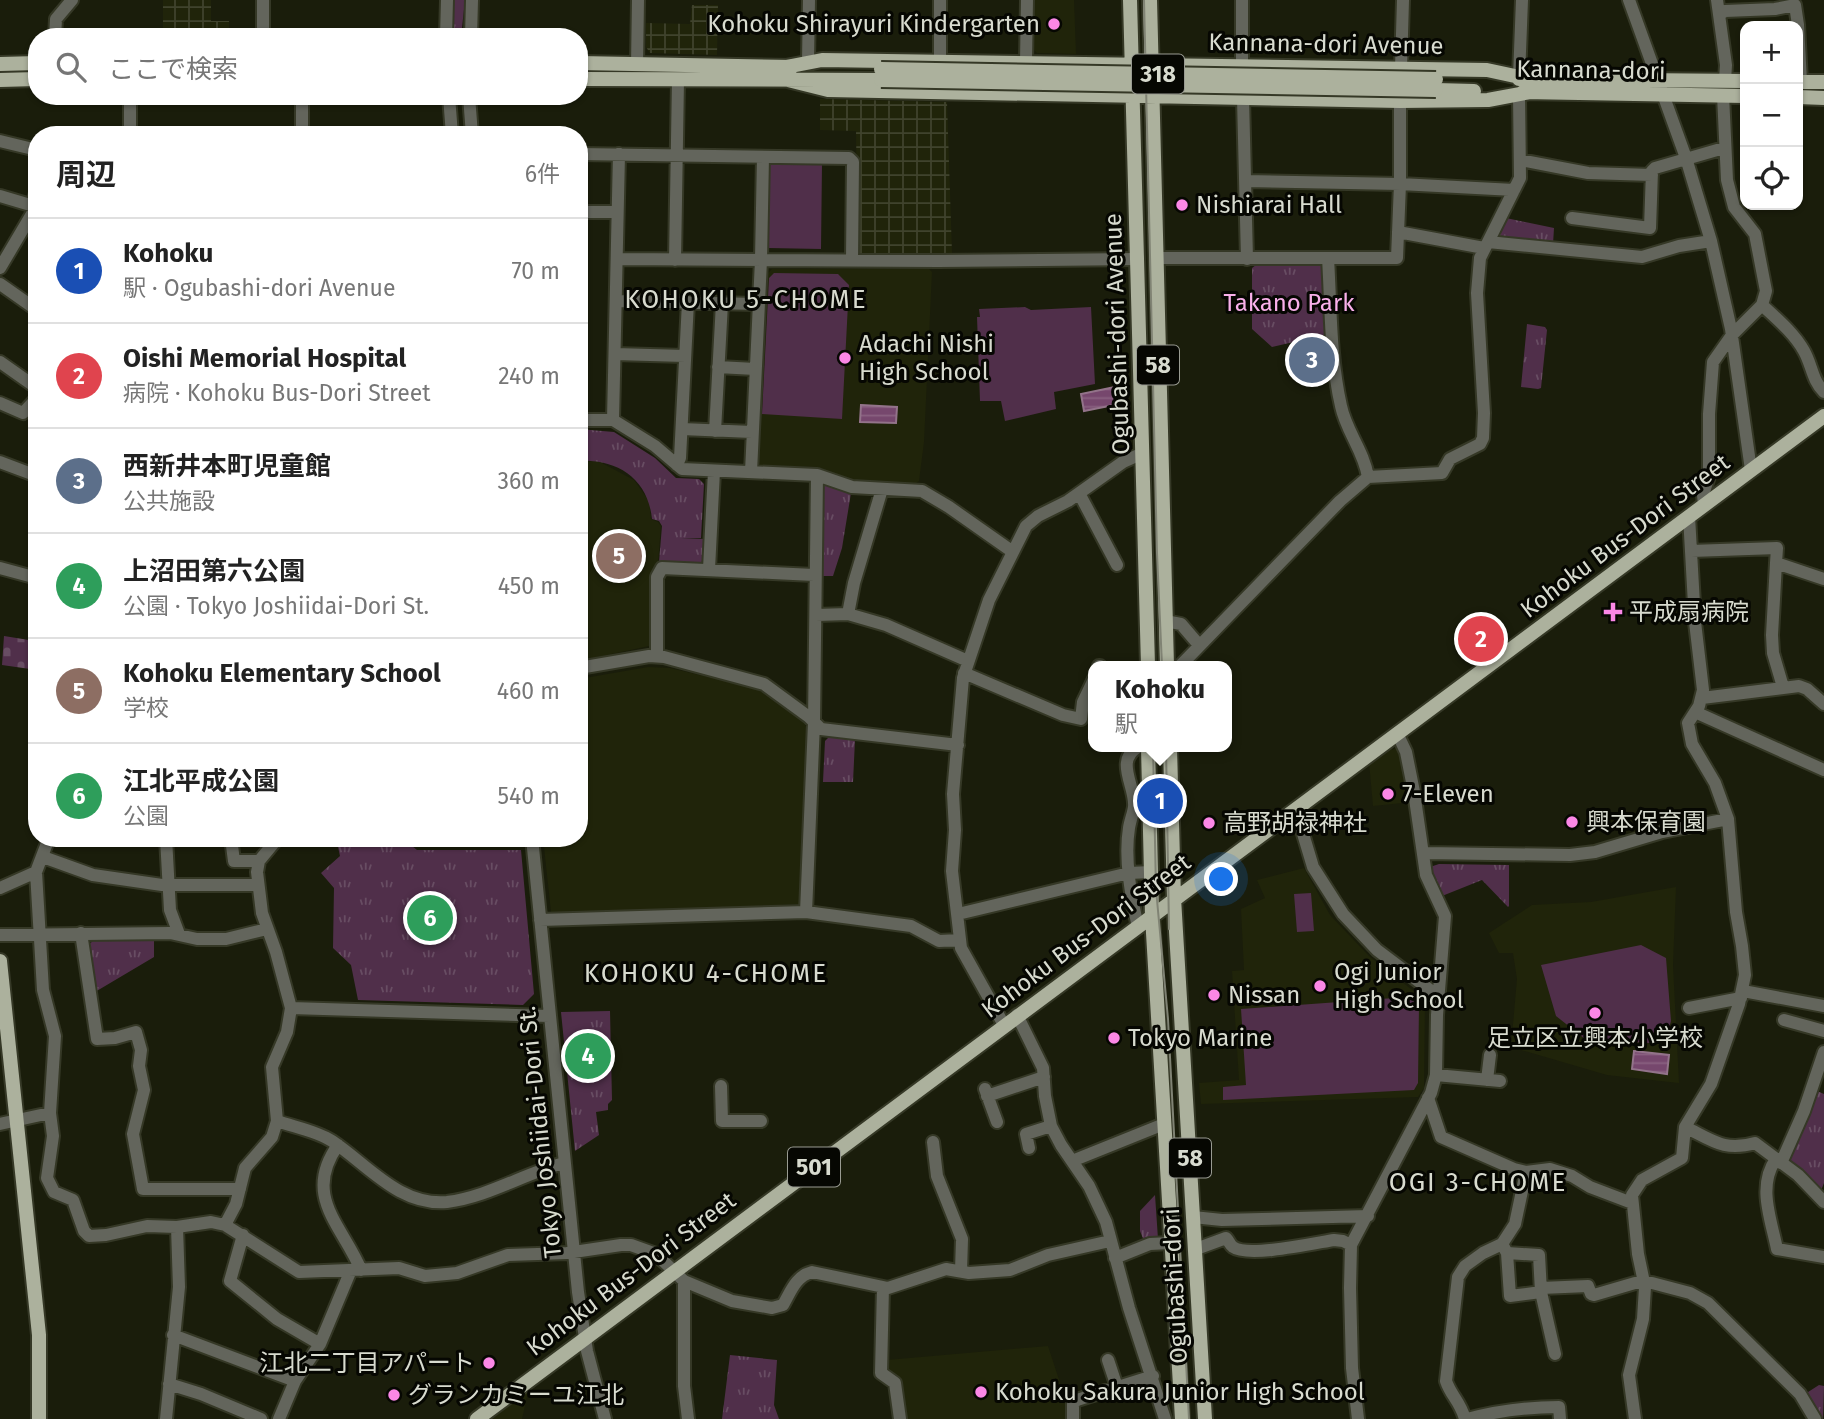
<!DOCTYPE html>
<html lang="ja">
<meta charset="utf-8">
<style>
body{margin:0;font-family:"Fira Sans","Noto Sans JP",sans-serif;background:#f6f6f6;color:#222}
.controls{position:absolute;right:21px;top:21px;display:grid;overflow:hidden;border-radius:14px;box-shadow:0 2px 5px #0004}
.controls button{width:63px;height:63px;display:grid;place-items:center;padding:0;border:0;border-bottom:2px solid #e0e0e0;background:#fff;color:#222;font:35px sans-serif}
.you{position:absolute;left:1222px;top:880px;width:24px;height:24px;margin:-18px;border:5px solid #fff;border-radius:50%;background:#1a73e8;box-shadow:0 0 0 10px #1a73e833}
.badge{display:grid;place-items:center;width:46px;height:46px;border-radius:50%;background:#d93025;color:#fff;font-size:23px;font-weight:700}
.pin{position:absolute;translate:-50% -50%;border:4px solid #fff;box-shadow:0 2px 7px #0006}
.popup{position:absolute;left:1088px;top:661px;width:144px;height:91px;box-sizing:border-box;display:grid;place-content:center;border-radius:14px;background:#fff;filter:drop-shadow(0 2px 5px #0005);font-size:23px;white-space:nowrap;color:#767676}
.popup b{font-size:26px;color:#222}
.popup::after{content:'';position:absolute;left:50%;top:100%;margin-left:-14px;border:14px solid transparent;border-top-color:#fff}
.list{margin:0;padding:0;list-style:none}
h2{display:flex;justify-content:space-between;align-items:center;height:91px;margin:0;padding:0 28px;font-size:30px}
h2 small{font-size:23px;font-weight:400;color:#767676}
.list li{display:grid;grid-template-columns:46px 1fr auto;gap:21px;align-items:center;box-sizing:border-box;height:105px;padding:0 28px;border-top:2px solid #e0e0e0}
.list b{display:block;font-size:26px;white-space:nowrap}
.list p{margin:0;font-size:23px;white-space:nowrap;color:#767676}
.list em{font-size:23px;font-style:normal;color:#767676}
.icon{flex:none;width:38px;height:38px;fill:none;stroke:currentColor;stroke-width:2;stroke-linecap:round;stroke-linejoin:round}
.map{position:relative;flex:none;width:1824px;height:1419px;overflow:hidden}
.search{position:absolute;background:#fff;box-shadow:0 2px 5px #0004;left:28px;top:28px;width:560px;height:77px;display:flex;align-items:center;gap:18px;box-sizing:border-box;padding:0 24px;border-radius:28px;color:#767676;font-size:26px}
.panel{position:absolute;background:#fff;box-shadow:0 2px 5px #0004;left:28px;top:126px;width:560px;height:721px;border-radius:28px}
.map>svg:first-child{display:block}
</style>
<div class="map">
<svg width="1824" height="1419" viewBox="0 0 1824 1419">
<defs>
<pattern id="industrial-grid" width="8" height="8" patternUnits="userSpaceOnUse" patternTransform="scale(1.75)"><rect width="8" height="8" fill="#20240a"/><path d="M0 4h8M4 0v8" fill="none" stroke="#40432d"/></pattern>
<pattern id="grass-tufts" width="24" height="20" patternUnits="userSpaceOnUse" patternTransform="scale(1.75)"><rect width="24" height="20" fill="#502f4a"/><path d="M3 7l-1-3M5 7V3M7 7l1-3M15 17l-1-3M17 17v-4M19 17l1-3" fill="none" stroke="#684d63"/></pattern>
<pattern id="cemetery-stones" width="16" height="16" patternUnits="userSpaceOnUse" patternTransform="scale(1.75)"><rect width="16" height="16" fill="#502f4a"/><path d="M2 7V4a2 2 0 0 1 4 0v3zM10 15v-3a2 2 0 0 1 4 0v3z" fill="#684d63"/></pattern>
<pattern id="water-rules" width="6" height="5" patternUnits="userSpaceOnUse" patternTransform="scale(1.75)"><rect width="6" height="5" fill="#76476d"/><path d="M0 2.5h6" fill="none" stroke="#896181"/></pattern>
</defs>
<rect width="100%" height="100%" fill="#1a1d0b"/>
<path fill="#20240a" d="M1033,0H1074L1076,54L1037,53L1032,48Z
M772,269H929L932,272L924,442L919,481L915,484L854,481L817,467L760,465L757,462L766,275Z
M598,461L634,480L649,501L651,519L658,522L661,526L658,563L651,575L652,643L649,646L579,661V462Z
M648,667L670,668L759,689L805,721L808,742L801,904L555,915L551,912L543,838H579V679Z
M1391,746L1392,750L1398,747L1402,756L1412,802L1373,806L1369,762Z
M1304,868L1330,915L1369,956L1425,1000L1424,1088L1418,1097L1201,1104L1199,1083L1239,1080L1232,971L1244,970L1241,909L1265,898L1257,880Z
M1676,887L1673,965L1679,1083L1607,1075L1511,1047L1517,979L1513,953H1499L1489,933L1532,905L1591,902Z
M1048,1346L1067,1404L1068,1419H906L887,1371V1360Z
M530,1383L522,1419H485Z"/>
<path fill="url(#industrial-grid)" d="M163,0H211V21H229V37H163Z
M692,5H718L717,55L650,53L646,47V23L690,24Z
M820,99L947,102L952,254L861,255L858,252L856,131L820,130Z"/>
<path fill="url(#grass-tufts)" d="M454,0H465L461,37H452Z
M1506,218L1554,228L1553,244L1501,238L1499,233Z
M1321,264L1325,267L1328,334L1272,347L1252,329V268L1256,265Z
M1527,324L1545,327L1547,330L1541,388L1538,389L1521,387Z
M579,429L614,432L655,458L676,478L699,479L704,484L701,538H681L705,539L704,561L701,564L659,562L662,526L659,521L652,519C648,479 618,459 579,461Z
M825,483L851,493L842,548L833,576H818L820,486Z
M829,737L855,740L853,782H823L825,741Z
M336,838H402L417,850H521L534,994L523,1005L358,1000L351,965L333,948L334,888L321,873L340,856Z
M1439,864L1509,865V906L1508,907L1482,880L1442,896L1431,874L1430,867Z
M154,940V957L95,992L88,945L93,941Z
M610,1011L612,1100L608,1104V1110L596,1112L599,1135L575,1151L561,1012Z
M1817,1091L1824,1094V1183L1820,1193L1789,1161Z
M1155,1195L1158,1239L1144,1241L1140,1231V1211Z
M730,1355L777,1360L774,1405L779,1419H722Z
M1819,1385L1824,1386L1823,1419H1819L1805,1394Z"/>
<path fill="url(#cemetery-stones)" d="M37,633V670L2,665L4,636L35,641Z"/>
<path fill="#502f4a" d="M770,163L822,164L821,249L768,248V165Z
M774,273L838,274L849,285L842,419L762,414L769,278Z
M1025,307L1031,310L1091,307L1095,384L1054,392L1056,409L1005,421L1001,401H980L977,317H980L979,309Z
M1311,893L1314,931L1297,932L1294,894Z
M1641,945L1666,958L1671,1021L1665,1044L1585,1039L1556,1016L1541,965Z
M1408,997L1419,1005L1418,1083L1414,1090L1223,1100V1087L1246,1085L1241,1009Z"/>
<path fill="url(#water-rules)" stroke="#93738a" stroke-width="2" d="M1115,387L1119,404L1084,411L1081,394Z
M861,405L897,407L896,423L860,422Z
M1634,1051L1669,1055L1667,1074L1632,1069Z"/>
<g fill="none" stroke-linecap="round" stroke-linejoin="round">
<defs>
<path id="minor" d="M1242,0V65
M1629,0L1686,158L1711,241L1731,329L1751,470
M1717,0L1726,65L1725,80
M1720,14L1725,11L1775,9L1795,5L1798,25L1801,82
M55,37L56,19L72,0
M263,37V0
M446,37L447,0
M471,37L472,0
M940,61V0
M808,62L809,0
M1026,62L1027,0
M637,65L638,0
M1401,68L1403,0
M1519,77L1522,0
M302,96V135
M449,96L452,135
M469,96L472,135
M1243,98L1247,259
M130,135V96
M0,141L37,150
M579,154L849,158L853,162L852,260
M1520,160L1588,173L1652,175
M1246,181L1400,184L1514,190
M0,196L37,207
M33,204L37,189
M579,212H617
M1572,218L1650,228L1652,171L1655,168L1724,148
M1398,232L1484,248
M1488,242L1642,257L1679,246L1711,241
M1156,258H1397L1400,184V101
M1328,258C1331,307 1330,358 1341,406C1346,431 1364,451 1368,477
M617,259L938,261L1138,259
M675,260L678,80
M0,268L36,207
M0,284L37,310
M616,301L758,304
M1762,305C1777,319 1794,333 1804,351C1812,365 1812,380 1824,392
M615,354L685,356
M0,362L37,388
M718,367L755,369
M0,403L23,413L37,398
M579,420H613L655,446L682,469L817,475L852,487L922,491L949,507L1013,552
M613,420L619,154
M682,429L752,432
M715,431L722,303
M0,462L37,476
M677,465L680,458L688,302
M751,472L761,260L763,157
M1079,493L1117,565
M1704,504L1703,495L1709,476V414L1713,362L1732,335L1762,305L1766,291L1755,234L1734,207L1727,180L1723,95
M1691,551L1777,548L1776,563L1824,579
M1776,563L1772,635L1773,653L1783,687
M0,568L37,578
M709,569L714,471
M848,614L854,583L882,489
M816,615L848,614L886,625L968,661
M1165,621L1181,624L1199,645
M657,656V577L662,568L814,575
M1099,666H1100
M1180,666L1340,501L1368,477L1442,473L1450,459L1480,444L1483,438L1484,413L1477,293L1480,258L1520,178L1519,94
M579,668L649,656L664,657L764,684L809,717L821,729L958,745
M964,673L1063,715L1081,719L1083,702L1094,679
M1702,698L1799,686L1807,689L1824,704
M1695,712L1824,770
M1289,814L1301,827L1313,867L1343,914L1377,950L1438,996
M166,838L170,910L179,934
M231,838L234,861H259
M532,838L578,1292L587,1351L605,1419
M1424,853L1570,855L1595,852L1662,832L1728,819
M43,857L93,875L162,885H257
M36,872L43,990L55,1036L50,1113L53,1136L47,1178L54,1192L73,1200L84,1231L89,1236L106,1235L147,1226L177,1227L211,1222L225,1225L236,1204L245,1168L272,1137L277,1121L272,1067L287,1032L291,1008L276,952L262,913L257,872L259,861L278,838
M0,888L36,872L49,838
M806,912L814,723L817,475
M958,914L1129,873L1151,872
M540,920L806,912L911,926L939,941L960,940
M1138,927C1131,896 1124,859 1129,828C1130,821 1133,814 1134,807C1136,786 1114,761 1138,747
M81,933L97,1039L115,1038L136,1032L141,1050L139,1066L144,1090L133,1134L143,1189H240
M0,935L170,933L197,939H226L267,929
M1743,991L1824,1006
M291,1008L549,1016
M1689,1008L1741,998
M1017,1015L1043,1068L1045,1096L1051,1126L1061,1145L1089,1186L1106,1222L1129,1308L1165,1419
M1784,1020L1824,1031
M1004,1025L961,948L952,871L955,830L953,794L963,678L989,600L1026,526L1038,516L1068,501L1123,462L1143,453
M1436,1075L1500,1081
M1487,1080L1490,1055
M721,1086L722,1121H761
M985,1089L997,1122
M987,1096L1044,1077
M1428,1098L1441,1137L1514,1169L1526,1172L1550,1169L1572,1176L1590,1187L1632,1203
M277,1121C294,1127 317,1131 332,1141C368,1165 399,1206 447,1202C488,1197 525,1173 564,1163
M0,1124L50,1113
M1685,1127C1712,1140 1724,1152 1755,1143L1798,1175L1824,1202
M933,1142L937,1176L962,1239L961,1271
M338,1145C302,1196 342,1225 361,1270
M1029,1148L1026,1134L1051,1126
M1776,1159C1757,1186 1771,1219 1777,1249L1824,1257
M1072,1161L1164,1124
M1781,1163L1804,1111L1824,1052
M1193,1217L1222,1220L1368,1216
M225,1225L299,1272L399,1268L425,1276L457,1273L508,1255L567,1253L621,1245H631L656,1254L684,1281L732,1301L772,1308L783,1305C791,1291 796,1276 812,1272L888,1288L946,1269L969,1273L1010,1270L1048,1255L1110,1241
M243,1235L230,1281L277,1319L320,1344
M1502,1244L1507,1253L1539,1255L1541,1292L1555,1354
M1196,1249L1226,1238C1229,1241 1230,1245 1233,1247C1248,1258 1315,1243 1334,1240L1343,1241L1351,1245
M1507,1253L1510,1296L1541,1292
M1115,1258L1150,1244L1170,1243
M684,1281V1386L688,1419
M883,1287L881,1373L895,1383L900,1419
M1541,1288L1588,1286L1591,1294L1594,1295L1635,1283H1652L1690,1293L1708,1303L1800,1394L1815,1419
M173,1335L295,1381
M1108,1360L1117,1387
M169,1384L201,1394L261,1419
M166,1419L179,1287L177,1227
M279,1419L295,1381L320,1344L351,1270
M1073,1419V1404L1077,1400L1153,1376
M1358,1419L1352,1368L1350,1288L1351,1245L1431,1093L1436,1075L1437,1015L1445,916L1426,875L1414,792L1406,752L1397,733
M1465,1419C1460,1401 1451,1396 1446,1381L1458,1277L1465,1266L1483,1253L1502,1244L1515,1224L1526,1172
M1467,1419C1497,1411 1528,1407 1559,1407L1560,1419
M1635,1419L1629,1375L1643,1319L1645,1287L1638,1254L1632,1195L1642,1180L1682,1158L1685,1127L1711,1084L1739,1004L1745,975L1742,946L1736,912L1728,819L1715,783L1692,744L1688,723L1699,706L1703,690L1695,622L1689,516"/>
<path id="major" d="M1130,0L1148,666
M1150,0L1167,666
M579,63L792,67
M0,64L37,63
M786,67L822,60L1487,70L1529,79
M579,79L881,80
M1519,79L1745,81
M0,80L37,79
M788,80L828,90L1400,101L1488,100L1530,92
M1798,82H1824
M1436,90L1474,91
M1523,92L1745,96
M1798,97L1824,98
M1148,747L1152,916L1182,1419
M1170,747L1174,898L1205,1419
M0,961L39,1335V1419
M477,1419L1824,416"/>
</defs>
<use href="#minor" stroke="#353826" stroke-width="16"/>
<use href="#major" stroke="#353826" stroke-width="18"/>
<use href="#minor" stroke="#63655c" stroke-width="12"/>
<use href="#major" stroke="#acb19d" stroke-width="14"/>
<path stroke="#808374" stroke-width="2" d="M1144,0L1157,553L1162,666
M1153,747L1156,889L1168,1019L1189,1419
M1166,747L1169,929"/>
<defs>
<path id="major-bridge" d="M881,69L1436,79
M881,80L1436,90"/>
</defs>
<use href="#major-bridge" stroke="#353826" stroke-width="18" stroke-linecap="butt"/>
<use href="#major-bridge" stroke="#acb19d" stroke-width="14"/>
</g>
<g fill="#fb87e6" stroke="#060702" stroke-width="2.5">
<circle cx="1054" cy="24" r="7"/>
<circle cx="1182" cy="205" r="7"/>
<circle cx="845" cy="358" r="7"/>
<path d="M1609.5 601.5h7v7h7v7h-7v7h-7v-7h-7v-7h7z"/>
<circle cx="1388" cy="794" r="7"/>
<circle cx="1572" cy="822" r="7"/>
<circle cx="1209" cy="823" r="7"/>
<circle cx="1320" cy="986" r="7"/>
<circle cx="1214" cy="995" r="7"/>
<circle cx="1595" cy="1013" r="7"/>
<circle cx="1114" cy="1038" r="7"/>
<circle cx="489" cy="1363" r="7"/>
<circle cx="981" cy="1392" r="7"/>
<circle cx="394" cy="1395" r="7"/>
</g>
<g text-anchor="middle" stroke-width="6" stroke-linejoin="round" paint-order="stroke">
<g fill="#060702" stroke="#999b92" stroke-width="2">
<rect x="1132" y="54.5" width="52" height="39" rx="5"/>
<rect x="1137" y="345.5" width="42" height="39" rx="5"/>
<rect x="1169" y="1138.5" width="42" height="39" rx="5"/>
<rect x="788" y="1147.5" width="52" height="39" rx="5"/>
</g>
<g font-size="23" font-weight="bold" fill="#d8dbcf">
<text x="1158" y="82">318</text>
<text x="1158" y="373">58</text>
<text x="1190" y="1166">58</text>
<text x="814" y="1175">501</text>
</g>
<g font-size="24" fill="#d8dbcf" stroke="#060702" text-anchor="start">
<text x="1040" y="32" text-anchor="end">Kohoku Shirayuri Kindergarten</text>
<text x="1196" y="213">Nishiarai Hall</text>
<text x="859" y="352">Adachi Nishi<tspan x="859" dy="28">High School</tspan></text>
<text x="1629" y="620">平成扇病院</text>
<text x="1402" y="802">7-Eleven</text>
<text x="1586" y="830">興本保育園</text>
<text x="1223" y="831">高野胡禄神社</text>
<text x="1334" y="980">Ogi Junior<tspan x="1334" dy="28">High School</tspan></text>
<text x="1228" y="1003">Nissan</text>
<text x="1128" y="1046">Tokyo Marine</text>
<text x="1595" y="1046" text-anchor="middle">足立区立興本小学校</text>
<text x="475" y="1371" text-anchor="end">江北二丁目アパート</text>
<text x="995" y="1400">Kohoku Sakura Junior High School</text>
<text x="408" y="1403">グランカミーユ江北</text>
</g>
<g font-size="24" fill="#d8dbcf" stroke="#060702">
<text transform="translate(1326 44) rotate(1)" y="8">Kannana-dori Avenue</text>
<text transform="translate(1591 70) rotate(1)" y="8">Kannana-dori</text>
<text transform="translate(1117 334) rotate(-92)" y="8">Ogubashi-dori Avenue</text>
<text transform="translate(1625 536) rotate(-37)" y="8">Kohoku Bus-Dori Street</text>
<text transform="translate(1086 936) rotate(-37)" y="8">Kohoku Bus-Dori Street</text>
<text transform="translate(540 1132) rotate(-96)" y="8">Tokyo Joshiidai-Dori St.</text>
<text transform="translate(631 1274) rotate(-37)" y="8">Kohoku Bus-Dori Street</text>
<text transform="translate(1175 1286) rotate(-93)" y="8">Ogubashi-dori</text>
</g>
<g font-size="24" fill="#f9b0ea" stroke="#060702">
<text x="1289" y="311">Takano Park</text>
</g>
<g font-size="26" letter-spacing="2" fill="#d8dbcf" stroke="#060702">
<text x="746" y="308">KOHOKU 5-CHOME</text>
<text x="706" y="982">KOHOKU 4-CHOME</text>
<text x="1478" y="1191">OGI 3-CHOME</text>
</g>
</g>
</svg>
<div class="controls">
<button>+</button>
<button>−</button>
<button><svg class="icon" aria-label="locate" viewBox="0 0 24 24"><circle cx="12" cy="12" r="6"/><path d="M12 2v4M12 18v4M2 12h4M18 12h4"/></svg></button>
</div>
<div class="you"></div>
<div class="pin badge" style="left:1160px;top:801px;background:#1a4fb4">1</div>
<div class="popup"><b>Kohoku</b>駅</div>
<div class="pin badge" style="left:1481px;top:639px;background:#e0444e">2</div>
<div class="pin badge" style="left:1312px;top:360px;background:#5c6f8a">3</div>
<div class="pin badge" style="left:588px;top:1056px;background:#2e9e5b">4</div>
<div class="pin badge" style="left:619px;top:556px;background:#8d6e63">5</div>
<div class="pin badge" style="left:430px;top:918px;background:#2e9e5b">6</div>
<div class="search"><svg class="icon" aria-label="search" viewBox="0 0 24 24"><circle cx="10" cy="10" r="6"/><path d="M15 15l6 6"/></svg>ここで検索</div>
<section class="panel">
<h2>周辺<small>6件</small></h2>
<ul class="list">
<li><span class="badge" style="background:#1a4fb4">1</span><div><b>Kohoku</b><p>駅 · Ogubashi-dori Avenue</p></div><em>70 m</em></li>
<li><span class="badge" style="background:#e0444e">2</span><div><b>Oishi Memorial Hospital</b><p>病院 · Kohoku Bus-Dori Street</p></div><em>240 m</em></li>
<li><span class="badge" style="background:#5c6f8a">3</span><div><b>西新井本町児童館</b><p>公共施設</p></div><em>360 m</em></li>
<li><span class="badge" style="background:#2e9e5b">4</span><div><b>上沼田第六公園</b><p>公園 · Tokyo Joshiidai-Dori St.</p></div><em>450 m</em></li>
<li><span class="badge" style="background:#8d6e63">5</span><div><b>Kohoku Elementary School</b><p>学校</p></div><em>460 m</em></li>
<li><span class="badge" style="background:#2e9e5b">6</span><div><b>江北平成公園</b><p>公園</p></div><em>540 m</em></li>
</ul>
</section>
</div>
